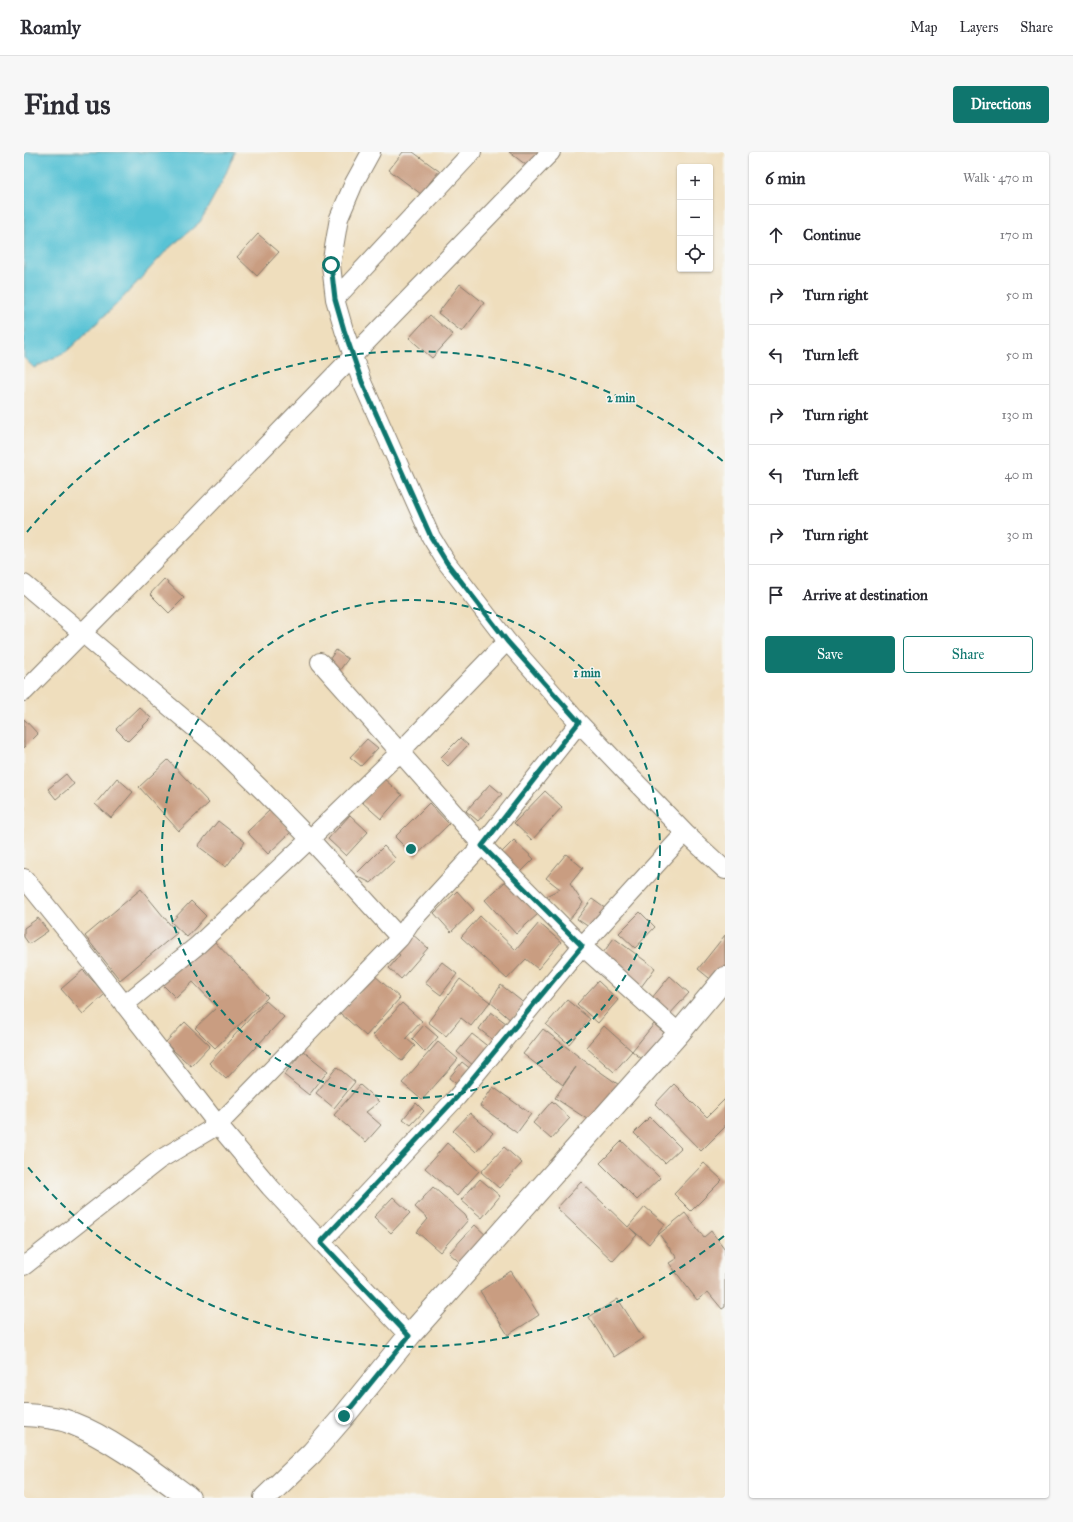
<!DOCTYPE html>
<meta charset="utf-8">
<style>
body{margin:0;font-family:"IM FELL Great Primer",serif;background:#f7f7f7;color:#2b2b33}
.controls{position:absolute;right:12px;top:12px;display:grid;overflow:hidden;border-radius:4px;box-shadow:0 1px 3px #0004}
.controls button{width:36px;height:36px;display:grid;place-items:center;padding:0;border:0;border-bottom:1px solid #e1e1e2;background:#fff;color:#2b2b33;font:20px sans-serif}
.stop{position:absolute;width:12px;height:12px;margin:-9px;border:3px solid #0f766e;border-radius:50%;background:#fff}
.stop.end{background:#0f766e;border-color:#fff;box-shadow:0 1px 4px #0008}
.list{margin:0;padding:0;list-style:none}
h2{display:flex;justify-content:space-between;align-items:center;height:52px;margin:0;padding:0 16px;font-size:17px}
h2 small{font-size:13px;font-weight:400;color:#7c7c81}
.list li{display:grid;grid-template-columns:26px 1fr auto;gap:12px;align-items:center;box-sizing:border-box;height:60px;padding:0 16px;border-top:1px solid #e1e1e2}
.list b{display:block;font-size:15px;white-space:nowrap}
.list em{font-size:13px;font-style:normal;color:#7c7c81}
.actions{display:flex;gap:8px;padding:12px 16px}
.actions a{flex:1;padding:9px 0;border:1px solid #0f766e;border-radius:4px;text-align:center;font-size:14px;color:#0f766e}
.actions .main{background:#0f766e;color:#fff}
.icon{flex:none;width:22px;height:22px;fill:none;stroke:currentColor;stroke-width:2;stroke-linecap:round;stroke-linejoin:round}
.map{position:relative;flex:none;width:701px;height:1346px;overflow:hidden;border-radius:4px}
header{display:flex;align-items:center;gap:24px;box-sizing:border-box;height:56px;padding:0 20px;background:#fff;border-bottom:1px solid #e1e1e2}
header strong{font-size:19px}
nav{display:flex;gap:22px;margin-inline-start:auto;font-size:14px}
.intro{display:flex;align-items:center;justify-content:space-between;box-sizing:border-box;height:96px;padding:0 24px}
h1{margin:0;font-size:28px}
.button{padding:10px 18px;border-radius:4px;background:#0f766e;color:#fff;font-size:14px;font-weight:700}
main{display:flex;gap:24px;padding:0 24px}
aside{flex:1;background:#fff;border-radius:4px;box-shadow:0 1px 3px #0004}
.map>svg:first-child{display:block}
</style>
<header>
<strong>Roamly</strong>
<nav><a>Map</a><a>Layers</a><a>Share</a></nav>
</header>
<div class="intro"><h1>Find us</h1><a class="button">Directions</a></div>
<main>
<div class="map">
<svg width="701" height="1346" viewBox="0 0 701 1346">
<rect width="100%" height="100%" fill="#f6f6f2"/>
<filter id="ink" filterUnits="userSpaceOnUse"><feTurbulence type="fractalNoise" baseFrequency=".025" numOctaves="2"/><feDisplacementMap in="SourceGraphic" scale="8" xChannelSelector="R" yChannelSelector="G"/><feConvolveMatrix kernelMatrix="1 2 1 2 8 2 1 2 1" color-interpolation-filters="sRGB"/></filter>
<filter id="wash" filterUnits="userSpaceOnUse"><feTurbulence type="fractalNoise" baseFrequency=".012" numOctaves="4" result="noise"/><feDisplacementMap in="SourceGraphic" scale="16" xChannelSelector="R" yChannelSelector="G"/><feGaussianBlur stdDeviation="0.9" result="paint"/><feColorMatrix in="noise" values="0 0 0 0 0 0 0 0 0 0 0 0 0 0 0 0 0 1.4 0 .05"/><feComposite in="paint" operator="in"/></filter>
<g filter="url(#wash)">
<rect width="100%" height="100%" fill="#efdebd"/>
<path fill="#59c3d5" stroke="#3a7078" d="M0,0H211L199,28L176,70L143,98L94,151L43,199L10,216L0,206Z"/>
<g id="blocks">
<path fill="#c99d81" d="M379,0H389L415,19L397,42L365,18Z
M485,0H519L506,16Z
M234,82L255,100L233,124L213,105Z
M436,132L460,151L438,180L414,161Z
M406,163L429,183L408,206L385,186Z
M140,427L160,446L145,461L126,442Z
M312,498L324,507L315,519L303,511Z
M115,555L127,566L104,589L92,577Z
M0,567L14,582L0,596Z
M436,586L444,593L424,614L416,606Z
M343,587L354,596L337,614L326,605Z
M144,608L185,651L155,679L115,635Z
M42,622L50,632L32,647L24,637Z
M93,626L109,640L87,666L71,652Z
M359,626L378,643L357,667L338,650Z
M466,632L478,642L454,669L442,659Z
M521,639L538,655L508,688L490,671Z
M405,651L425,672L391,705L371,685Z
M247,657L268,679L244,702L223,680Z
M326,663L344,680L322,704L304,687Z
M194,669L221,690L202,715L174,694Z
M490,688L510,707L496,721L476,702Z
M360,694L372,707L347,731L331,723Z
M542,702L559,716L546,732L559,751L545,768L520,745L536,737L522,726Z
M482,729L514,762L492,782L461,748Z
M117,737L153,781L96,828L61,784Z
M433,739L450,758L427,780L410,761Z
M568,747L582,757L568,777L553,767Z
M167,749L182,764L163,785L147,770Z
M616,760L631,775L611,796L595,781Z
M456,764L492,798L515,771L537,790L514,817L502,807L483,827L437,785Z
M14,766L24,779L5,792L0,785V776Z
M387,781L404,796L377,827L365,816L376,803L371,799Z
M701,783V817L690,830L674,817Z
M185,784L244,845L191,896L171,876L193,855L169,830L152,846L137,831Z
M590,786L631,816L617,835L576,805Z
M418,810L433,822L417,843L401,831Z
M59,818L81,842L59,862L37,837Z
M350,823L376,846L342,884L316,861Z
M646,824L665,841L645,863L627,847Z
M436,827L466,850L447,874L437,866L422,884L404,870Z
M574,829L594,848L574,871L553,852Z
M477,833L501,852L488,869L466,850Z
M543,848L566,867L545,892L522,873Z
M242,849L260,865L202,927L185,911Z
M378,851L398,869L382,886L391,894L378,909L349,883Z
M467,860L486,874L473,891L455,877Z
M161,870L186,894L167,914L141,891Z
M630,872L645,885L623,911L608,899Z
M400,873L414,885L401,900L388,887Z
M580,874L608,899L590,920L562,895Z
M519,877L558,907L598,935L572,973L531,946L552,915L539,933L499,902Z
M448,882L471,900L455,918L433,900Z
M414,890L434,907L398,948L378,931Z
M279,899L304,919L285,943L260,923Z
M438,910L448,918L435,934L425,926Z
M313,915L331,930L310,956L292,941Z
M650,932L683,965L701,947V975L677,999L631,952Z
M336,933L355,950L342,960L357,973L342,990L310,963Z
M469,935L507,962L493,981L456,954Z
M528,949L546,966L527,987L509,971Z
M392,951L400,959L387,973L379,967Z
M446,961L469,981L452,1000L429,979Z
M626,965L657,996L641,1011L610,981Z
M598,989L636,1026L613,1048L576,1011Z
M423,991L455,1019L433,1044L401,1016Z
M480,995L498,1011L475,1036L457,1020Z
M680,1011L698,1028L667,1059L650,1042Z
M456,1027L476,1044L458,1066L437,1048Z
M557,1030L604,1075L621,1055L641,1072L625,1092L606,1076L613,1083L589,1109L533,1056Z
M409,1035L441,1063L444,1068L416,1100L393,1080L404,1067L391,1055Z
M369,1045L386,1061L367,1081L350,1065Z
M661,1061L680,1085L687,1079L701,1097V1155L698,1157L684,1140L673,1148L645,1111L653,1106L635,1082Z
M451,1073L464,1085L439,1113L425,1101Z
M487,1119L515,1163L484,1183L456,1139Z
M594,1147L619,1186L590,1205L565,1165Z"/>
</g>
</g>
<g filter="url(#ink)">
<use href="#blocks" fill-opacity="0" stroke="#867d6c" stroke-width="1"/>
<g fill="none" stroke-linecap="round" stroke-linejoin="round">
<defs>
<path id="street" d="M347,0L330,31L315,66L307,113L311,147L320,178L338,230L407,385L423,411L483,489L555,571L601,619L661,681L701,718
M311,147L448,0
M0,432L197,598L239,639L286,687L376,786
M296,510L458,693L558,794L655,881
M0,540L163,375L527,0
M0,726L54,793L194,973L246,1035L385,1184
M100,853L174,793L286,687L375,601L483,489
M297,1090L433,945L558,794L661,681
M0,1114L135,1008L194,973L376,786L386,771L458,693L555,571"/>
<path id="secondary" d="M0,1263C15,1264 32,1265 45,1270C87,1286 129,1319 165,1346
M241,1346L288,1301L320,1264L385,1184L655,881L701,826"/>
</defs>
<use href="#street" stroke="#867d6c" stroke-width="20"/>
<use href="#secondary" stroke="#867d6c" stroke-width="24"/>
<use href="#street" stroke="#fff" stroke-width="18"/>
<use href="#secondary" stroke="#fff" stroke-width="22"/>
</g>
</g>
<g fill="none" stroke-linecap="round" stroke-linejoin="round" filter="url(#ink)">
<path stroke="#0f766e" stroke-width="5" d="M307,113L311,147L320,178L338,230L407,385L423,411L483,489L555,570L458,694L558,794L433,945L297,1090L385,1184L320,1264"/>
</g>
<g fill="none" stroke="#0f766e" stroke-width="2" stroke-dasharray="7 5">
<circle cx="387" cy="697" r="249"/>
<path d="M700 1084A498 498 0 0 1 3 1014M3 380A498 498 0 0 1 700 310"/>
</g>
<circle cx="387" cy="697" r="6" fill="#0f766e" stroke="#f6f6f2" stroke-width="2"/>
<g font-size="12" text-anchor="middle" font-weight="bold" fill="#0f766e" stroke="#f6f6f2" stroke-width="3" stroke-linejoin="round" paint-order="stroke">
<text x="597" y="250">2 min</text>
<text x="563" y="525">1 min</text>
</g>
</svg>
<div class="controls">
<button>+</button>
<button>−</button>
<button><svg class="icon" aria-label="locate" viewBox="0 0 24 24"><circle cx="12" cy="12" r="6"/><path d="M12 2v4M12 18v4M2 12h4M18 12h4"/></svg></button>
</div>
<div class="stop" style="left:307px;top:113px"></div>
<div class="stop end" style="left:320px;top:1264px"></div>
</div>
<aside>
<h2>6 min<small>Walk · 470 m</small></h2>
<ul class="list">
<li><svg class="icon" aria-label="ahead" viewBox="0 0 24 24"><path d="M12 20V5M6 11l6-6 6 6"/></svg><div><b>Continue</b></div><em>170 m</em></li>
<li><svg class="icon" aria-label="right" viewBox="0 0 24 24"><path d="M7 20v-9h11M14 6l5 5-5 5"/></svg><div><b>Turn right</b></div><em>50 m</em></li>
<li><svg class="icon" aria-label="left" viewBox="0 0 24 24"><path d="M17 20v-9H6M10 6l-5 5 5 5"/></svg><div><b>Turn left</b></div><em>50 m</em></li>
<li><svg class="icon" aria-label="right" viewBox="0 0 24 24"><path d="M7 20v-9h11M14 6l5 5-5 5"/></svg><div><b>Turn right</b></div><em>130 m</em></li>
<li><svg class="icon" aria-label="left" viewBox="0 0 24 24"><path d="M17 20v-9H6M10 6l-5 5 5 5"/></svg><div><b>Turn left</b></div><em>40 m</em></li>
<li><svg class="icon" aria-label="right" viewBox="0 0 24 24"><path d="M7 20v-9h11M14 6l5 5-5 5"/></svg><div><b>Turn right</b></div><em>30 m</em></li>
<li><svg class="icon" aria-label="arrive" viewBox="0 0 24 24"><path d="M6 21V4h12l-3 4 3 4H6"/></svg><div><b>Arrive at destination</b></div></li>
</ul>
<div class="actions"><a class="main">Save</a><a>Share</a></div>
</aside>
</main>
